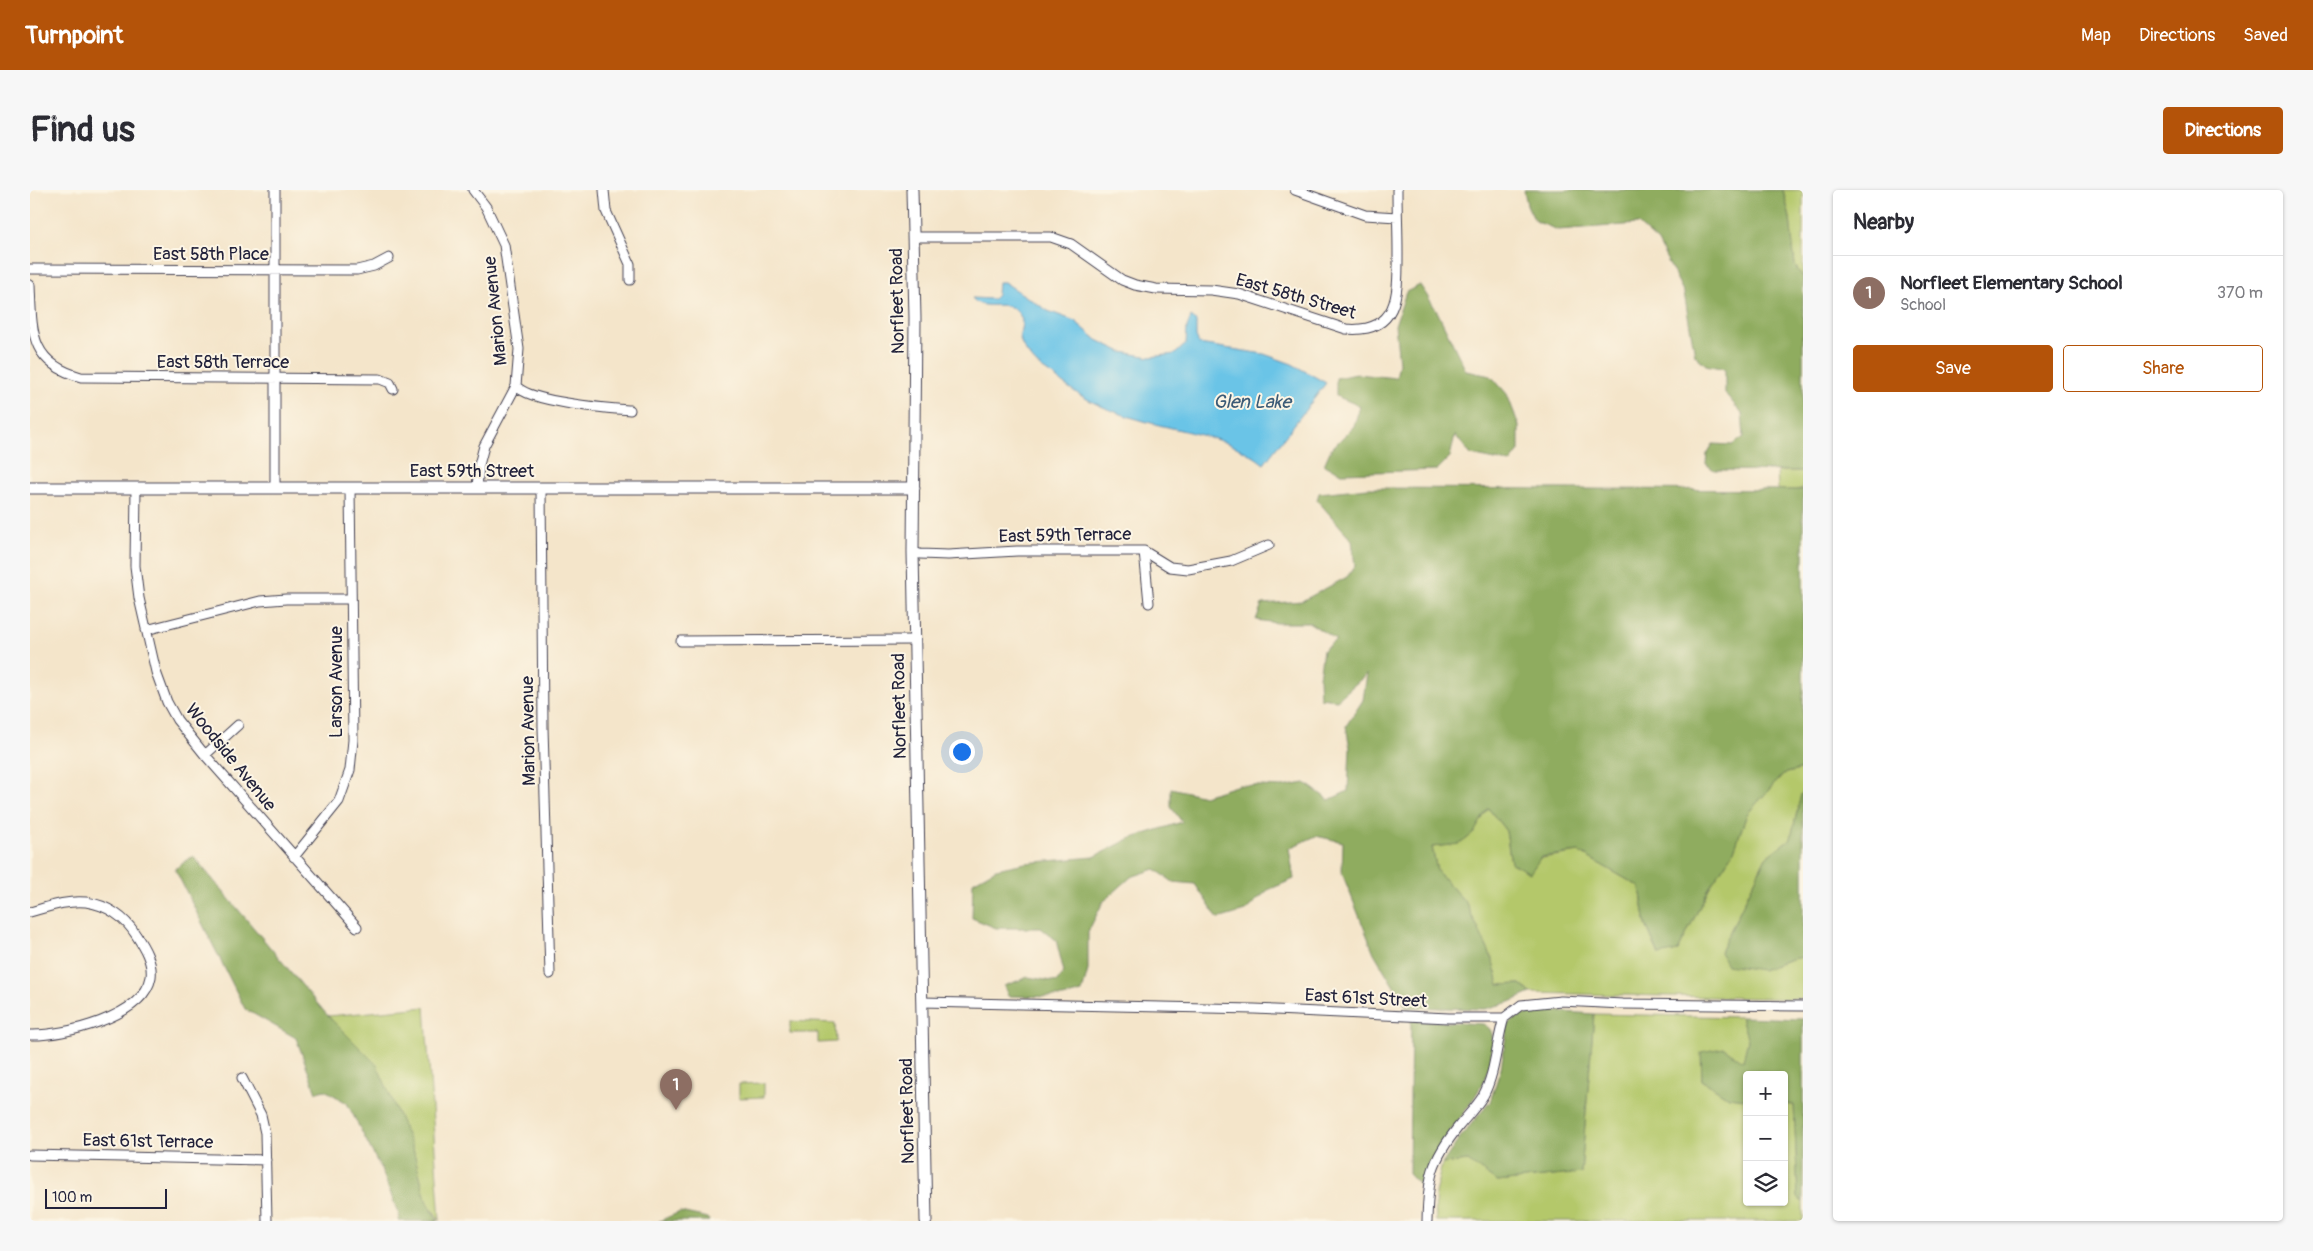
<!DOCTYPE html>
<meta charset="utf-8">
<style>
body{margin:0;font-family:Pangolin,sans-serif;background:#f7f7f7;color:#2b2b33}
.controls{position:absolute;right:15px;bottom:15px;display:grid;overflow:hidden;border-radius:5px;box-shadow:0 1px 4px #0004}
.controls button{width:45px;height:45px;display:grid;place-items:center;padding:0;border:0;border-bottom:1px solid #e1e1e2;background:#fff;color:#2b2b33;font:25px sans-serif}
.scale{position:absolute;left:15px;bottom:12px;width:122px;box-sizing:border-box;padding-left:5px;border:2px solid #22223b;border-top:0;font-size:14px;line-height:18px;white-space:nowrap;color:#22223b;-webkit-text-stroke:4px #fcf5e5;paint-order:stroke}
.you{position:absolute;left:931px;top:561px;width:18px;height:18px;margin:-12px;border:4px solid #fff;border-radius:50%;background:#1a73e8;box-shadow:0 0 0 8px #1a73e833}
.badge{display:grid;place-items:center;width:32px;height:32px;border-radius:50%;background:#b45309;color:#fff;font-size:16px;font-weight:700}
.pin{position:absolute;translate:-50% -41px;filter:drop-shadow(0 1px 2px #0008)}
.pin::after{content:'';position:absolute;top:26px;width:18px;height:15px;background:inherit;clip-path:polygon(0 0,100% 0,50% 100%)}
.list{margin:0;padding:0;list-style:none}
h2{display:flex;justify-content:space-between;align-items:center;height:65px;margin:0;padding:0 20px;font-size:21px}
h2 small{font-size:16px;font-weight:400;color:#7c7c81}
.list li{display:grid;grid-template-columns:32px 1fr auto;gap:15px;align-items:center;box-sizing:border-box;height:75px;padding:0 20px;border-top:1px solid #e1e1e2}
.list b{display:block;font-size:19px;white-space:nowrap}
.list p{margin:0;font-size:16px;white-space:nowrap;color:#7c7c81}
.list em{font-size:16px;font-style:normal;color:#7c7c81}
.actions{display:flex;gap:10px;padding:15px 20px}
.actions a{flex:1;padding:11px 0;border:1px solid #b45309;border-radius:5px;text-align:center;font-size:18px;color:#b45309}
.actions .main{background:#b45309;color:#fff}
.icon{flex:none;width:28px;height:28px;fill:none;stroke:currentColor;stroke-width:2;stroke-linecap:round;stroke-linejoin:round}
.map{position:relative;flex:none;width:1773px;height:1031px;overflow:hidden;border-radius:5px}
header{display:flex;align-items:center;gap:30px;box-sizing:border-box;height:70px;padding:0 25px;background:#b45309;color:#fff}
header strong{font-size:24px}
nav{display:flex;gap:28px;margin-inline-start:auto;font-size:18px}
.intro{display:flex;align-items:center;justify-content:space-between;box-sizing:border-box;height:120px;padding:0 30px}
h1{margin:0;font-size:35px}
.button{padding:12px 22px;border-radius:5px;background:#b45309;color:#fff;font-size:18px;font-weight:700}
main{display:flex;gap:30px;padding:0 30px}
aside{flex:1;background:#fff;border-radius:5px;box-shadow:0 1px 4px #0004}
.map>svg:first-child{display:block}
</style>
<header>
<strong>Turnpoint</strong>
<nav><a>Map</a><a>Directions</a><a>Saved</a></nav>
</header>
<div class="intro"><h1>Find us</h1><a class="button">Directions</a></div>
<main>
<div class="map">
<svg width="1773" height="1031" viewBox="0 0 1773 1031">
<rect width="100%" height="100%" fill="#fcf5e5"/>
<filter id="ink" filterUnits="userSpaceOnUse"><feTurbulence type="fractalNoise" baseFrequency=".02" numOctaves="2"/><feDisplacementMap in="SourceGraphic" scale="10" xChannelSelector="R" yChannelSelector="G"/><feConvolveMatrix kernelMatrix="1 2 1 2 8 2 1 2 1" color-interpolation-filters="sRGB"/></filter>
<filter id="wash" filterUnits="userSpaceOnUse"><feTurbulence type="fractalNoise" baseFrequency=".0096" numOctaves="4" result="noise"/><feDisplacementMap in="SourceGraphic" scale="20" xChannelSelector="R" yChannelSelector="G"/><feGaussianBlur stdDeviation="1.12" result="paint"/><feColorMatrix in="noise" values="0 0 0 0 0 0 0 0 0 0 0 0 0 0 0 0 0 1.4 0 .05"/><feComposite in="paint" operator="in"/></filter>
<g filter="url(#wash)">
<rect width="100%" height="100%" fill="#f4e5ca"/>
<path fill="#b4c86b" stroke="#6b7553" d="M1753,0H1773V87L1765,76L1760,28Z
M1747,281H1773V300H1748Z
M1773,579V603L1771,605L1761,648L1736,667L1690,762L1732,780L1761,769L1773,767V809L1501,803L1490,794L1469,795L1462,768L1436,713L1407,681L1402,657C1440,653 1439,651 1458,618L1476,641L1481,673L1549,662L1610,697L1616,735L1629,764L1648,761L1679,698L1703,663L1717,624L1753,584Z
M395,817L410,1031L396,1010L383,959L298,826Z
M1564,824L1711,827L1718,850L1713,872L1672,862V890L1698,907L1717,909V1012H1754V914L1764,915L1768,1008L1773,1012V1031H1406L1405,1003L1412,974L1438,971L1467,992L1551,983Z
M760,831L805,833L806,852L788,853V843H760Z
M734,893V907L709,908V894Z"/>
<path fill="#8fac5f" stroke="#58674d" d="M1494,0H1753L1760,28L1765,76L1773,87V281L1684,280L1676,274L1677,264L1683,254L1702,255L1714,247L1712,224L1695,203V179L1676,175L1665,165L1654,103L1628,52L1608,34L1528,40L1505,31L1497,15Z
M1390,95L1407,121L1436,181L1461,186L1477,204L1489,236V261L1480,273L1441,265L1425,245L1420,267L1407,280L1312,283L1294,275L1301,259L1324,236L1330,216L1306,206V188L1327,184L1366,188L1369,173L1365,135L1376,102Z
M1338,298L1773,300V579L1753,584L1717,624L1703,663L1679,698L1648,761L1629,765L1616,735L1610,697L1549,662L1511,667L1500,683L1481,673L1476,641L1458,618L1444,643L1430,654L1402,657L1407,681L1436,713L1462,768L1469,795L1490,794L1501,803L1480,812L1455,819L1376,817L1344,763L1312,683L1313,652L1286,646L1259,658L1264,689L1238,700L1215,721L1188,729L1165,694L1143,692L1125,679L1101,687L1073,712L1058,742V780L1052,802L1033,807L978,806L974,796L998,787L1027,792L1034,782L1026,750L1011,738H966L942,728L943,692L966,679L995,673L1064,667L1099,649L1152,632L1141,617V598L1174,606L1209,595L1252,597L1275,593L1299,610L1318,601L1320,558L1316,536L1333,510L1337,484L1307,510L1290,508L1289,487L1293,460L1306,450L1280,433H1246L1226,430L1232,414L1272,411L1317,387L1325,376L1322,350L1287,310L1289,303Z
M1773,603V767L1761,769L1732,780L1697,775L1690,762L1736,667L1761,648L1771,604Z
M163,666L298,826L347,875L383,959L396,1010L408,1031H369V1025L352,981L317,913L295,900L286,902L266,848L215,819L145,679Z
M1519,821L1564,824L1551,983L1467,992L1438,971L1412,974L1432,945L1460,912L1471,878L1478,834L1492,825Z
M1711,827L1773,829V1012L1768,1008L1764,915L1754,914V885H1717V909L1698,907L1672,890L1671,862L1694,858L1713,871L1718,850Z
M1381,830L1453,834C1463,839 1463,845 1462,856C1460,903 1422,931 1402,970C1397,980 1396,990 1394,1000L1379,984Z
M650,1022L678,1028L679,1031H629Z"/>
<path fill="#6ac4e7" stroke="#467391" d="M968,92H974L1018,121L1045,131L1067,150L1092,162L1120,167L1145,164L1156,154L1157,137L1161,127L1166,131V147L1169,154L1234,164L1262,174L1296,193L1234,274C1199,246 1156,243 1114,231C1078,221 1055,211 1026,188C1018,182 1008,177 1002,169C997,163 990,154 990,146C990,138 995,132 989,124C976,106 954,124 942,108L963,109L967,105Z"/>
</g>
<g filter="url(#ink)">
<g fill="none" stroke-linecap="round" stroke-linejoin="round">
<defs>
<path id="minor" d="M443,0L456,17L474,55L489,159L486,196L454,256L449,275L447,298
M574,0L576,21L600,74V90
M1265,0L1335,25L1367,27
M883,47H1021L1041,54L1092,90L1105,95L1126,99L1181,100L1209,104L1316,139C1370,144 1368,102 1368,62C1368,41 1367,21 1367,0
M0,79L327,80L344,76L359,68
M0,95C2,143 0,173 51,187L350,189L360,193L363,199
M486,196C502,213 576,218 600,220
M106,298L105,376L109,408L126,482L137,512L147,530L175,565L327,737
M245,298V0
M511,298L513,537L520,784
M1114,361L1119,413
M883,362L890,364L918,365L987,361H1114L1140,377L1158,379L1201,371L1239,355
M116,440L230,411L256,409H321
M651,451L885,450
M175,565L208,535
M264,667L309,611L320,580L323,550L320,298
M0,722C18,717 37,710 56,712C77,715 95,727 106,745C114,757 123,772 121,787C114,827 33,846 0,845
M892,812L1224,819L1419,828H1474L1491,815L1531,811L1593,814L1773,816
M212,888L231,925L235,943L237,1031
M0,965L236,970
M1397,1031C1398,987 1401,971 1429,936C1437,926 1447,916 1453,906C1466,882 1466,853 1474,828"/>
<path id="tertiary" d="M882,0L885,128L883,362L896,1031
M0,298H884"/>
</defs>
<use href="#minor" stroke="#423f50" stroke-width="11"/>
<use href="#tertiary" stroke="#423f50" stroke-width="13"/>
<use href="#minor" stroke="#fff" stroke-width="9"/>
<use href="#tertiary" stroke="#fff" stroke-width="11"/>
</g>
</g>
<g text-anchor="middle" stroke-width="4" stroke-linejoin="round" paint-order="stroke">
<g font-size="18" fill="#22223b" stroke="#fcf5e5">
<text x="181" y="70">East 58th Place</text>
<text transform="translate(1266 106) rotate(16)" y="6">East 58th Street</text>
<text transform="translate(867 111) rotate(-91)" y="6">Norfleet Road</text>
<text transform="translate(465 121) rotate(-96)" y="6">Marion Avenue</text>
<text x="193" y="178">East 58th Terrace</text>
<text x="442" y="287">East 59th Street</text>
<text transform="translate(1035 345) rotate(-1)" y="6">East 59th Terrace</text>
<text transform="translate(306 492) rotate(-90)" y="6">Larson Avenue</text>
<text transform="translate(869 516) rotate(-91)" y="6">Norfleet Road</text>
<text transform="translate(498 541) rotate(-91)" y="6">Marion Avenue</text>
<text transform="translate(201 567) rotate(51)" y="6">Woodside Avenue</text>
<text transform="translate(1336 808) rotate(3)" y="6">East 61st Street</text>
<text transform="translate(877 921) rotate(-91)" y="6">Norfleet Road</text>
<text transform="translate(118 951) rotate(1)" y="6">East 61st Terrace</text>
</g>
<g font-size="19" font-style="italic" fill="#3b5b77" stroke="#fcf5e5">
<text x="1222" y="218">Glen Lake</text>
</g>
</g>
</svg>
<div class="controls">
<button>+</button>
<button>−</button>
<button><svg class="icon" aria-label="layers" viewBox="0 0 24 24"><path d="M12 4l9 5-9 5-9-5zM3 14l9 5 9-5"/></svg></button>
</div>
<div class="scale">100 m</div>
<div class="you"></div>
<div class="pin badge" style="left:646px;top:920px;background:#8d6e63">1</div>
</div>
<aside>
<h2>Nearby<small></small></h2>
<ul class="list">
<li><span class="badge" style="background:#8d6e63">1</span><div><b>Norfleet Elementary School</b><p>School</p></div><em>370 m</em></li>
</ul>
<div class="actions"><a class="main">Save</a><a>Share</a></div>
</aside>
</main>
